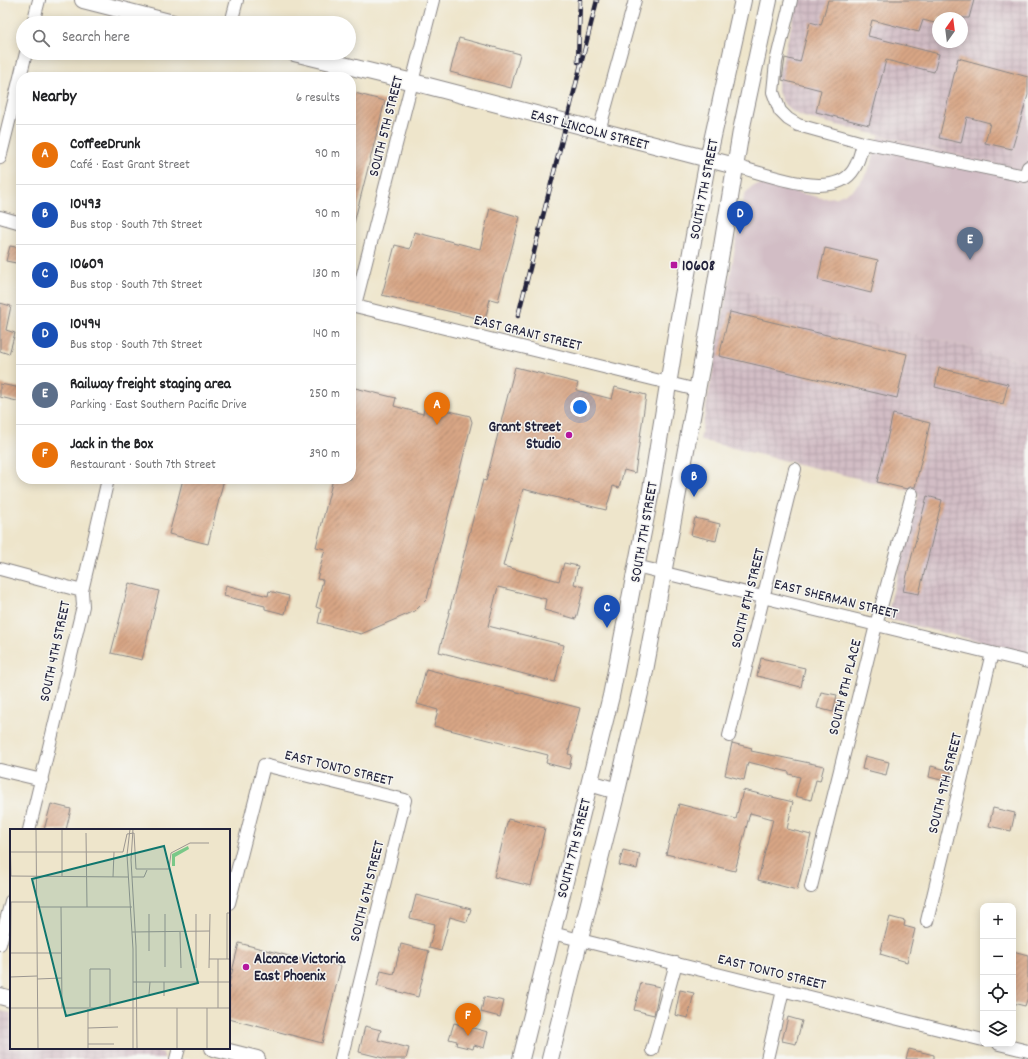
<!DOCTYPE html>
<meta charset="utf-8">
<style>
body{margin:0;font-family:Dekko,sans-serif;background:#f6f6f6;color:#202124}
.controls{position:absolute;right:12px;bottom:12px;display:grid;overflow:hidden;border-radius:8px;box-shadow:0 2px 10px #0003}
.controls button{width:36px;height:36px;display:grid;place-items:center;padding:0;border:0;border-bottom:1px solid #e0e0e0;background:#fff;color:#202124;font:20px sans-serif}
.compass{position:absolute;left:932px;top:12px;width:36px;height:36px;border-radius:50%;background:#fff;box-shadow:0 2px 10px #0003;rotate:14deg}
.you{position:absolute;left:580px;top:407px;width:14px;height:14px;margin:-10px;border:3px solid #fff;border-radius:50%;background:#1a73e8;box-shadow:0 0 0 6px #1a73e833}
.badge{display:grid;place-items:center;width:26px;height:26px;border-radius:50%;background:#b5179e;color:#fff;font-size:13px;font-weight:700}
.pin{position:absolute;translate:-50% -33px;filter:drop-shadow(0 1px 2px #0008)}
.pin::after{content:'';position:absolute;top:21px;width:14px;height:12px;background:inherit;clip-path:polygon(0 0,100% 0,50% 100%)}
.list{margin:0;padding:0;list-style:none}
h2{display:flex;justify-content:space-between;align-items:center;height:52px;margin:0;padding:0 16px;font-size:17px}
h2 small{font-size:13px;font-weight:400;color:#757577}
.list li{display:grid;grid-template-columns:26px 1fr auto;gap:12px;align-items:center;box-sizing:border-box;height:60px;padding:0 16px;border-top:1px solid #e0e0e0}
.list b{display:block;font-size:15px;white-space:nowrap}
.list p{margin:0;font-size:13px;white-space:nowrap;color:#757577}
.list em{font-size:13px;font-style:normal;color:#757577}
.icon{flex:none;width:22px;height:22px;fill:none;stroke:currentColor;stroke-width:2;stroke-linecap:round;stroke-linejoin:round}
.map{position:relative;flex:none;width:1028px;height:1059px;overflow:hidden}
.search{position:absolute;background:#fff;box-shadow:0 2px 10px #0003;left:16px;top:16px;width:340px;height:44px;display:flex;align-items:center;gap:10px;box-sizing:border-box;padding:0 14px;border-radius:22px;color:#757577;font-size:15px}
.panel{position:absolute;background:#fff;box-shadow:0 2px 10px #0003;left:16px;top:72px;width:340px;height:412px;border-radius:16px}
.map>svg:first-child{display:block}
</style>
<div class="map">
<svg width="1028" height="1059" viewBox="0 0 1028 1059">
<defs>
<pattern id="industrial-grid" width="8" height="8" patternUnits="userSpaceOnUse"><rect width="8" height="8" fill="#d2bdc5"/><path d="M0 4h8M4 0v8" fill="none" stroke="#b4a2aa"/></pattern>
<pattern id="building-hatch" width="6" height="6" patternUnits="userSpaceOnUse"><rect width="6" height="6" fill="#d8a685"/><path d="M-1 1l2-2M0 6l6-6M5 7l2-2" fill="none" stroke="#af876e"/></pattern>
</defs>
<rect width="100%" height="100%" fill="#f6f6f2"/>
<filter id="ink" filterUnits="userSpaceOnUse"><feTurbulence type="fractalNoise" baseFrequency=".025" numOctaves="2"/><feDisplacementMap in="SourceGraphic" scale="8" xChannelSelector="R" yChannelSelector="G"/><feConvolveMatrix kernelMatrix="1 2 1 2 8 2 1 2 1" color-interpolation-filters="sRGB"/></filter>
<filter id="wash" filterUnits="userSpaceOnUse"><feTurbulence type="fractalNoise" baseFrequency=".012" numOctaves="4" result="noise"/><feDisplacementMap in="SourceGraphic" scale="16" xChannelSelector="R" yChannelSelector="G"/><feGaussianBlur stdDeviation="0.9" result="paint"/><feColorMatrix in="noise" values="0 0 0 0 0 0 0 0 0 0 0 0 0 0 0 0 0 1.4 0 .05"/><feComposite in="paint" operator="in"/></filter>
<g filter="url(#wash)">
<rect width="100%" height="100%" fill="#eee5cb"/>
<path fill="url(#industrial-grid)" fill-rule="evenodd" d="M798,0H1028V99L1010,167L804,117L793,112L784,104L778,92V77ZM938,18H962V42H938Z
M728,287L1028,362V653L886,619L918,493L700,440Z
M0,1011L11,1013V1048H151L163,1053L164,1059H0Z"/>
<path fill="#d2bdc5" d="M1028,99V362L728,287L744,196L752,186L763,184L822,198L837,197L853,190L863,179L871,164L879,136L1010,167Z"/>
<g id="blocks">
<path fill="url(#building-hatch)" d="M828,0H974L969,18H938V24L923,20L919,32L872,20L868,36L939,54L934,72L886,60L869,125L816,112L821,90L782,80L785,58L800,62L810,22L821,25Z
M459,38L520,54L511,88L450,72Z
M958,58L1028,77V95L1012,149L985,143L990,123L967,117L961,143L939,138Z
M351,92L385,101L354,223H351Z
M490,208L520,217L498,301L490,299L485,320L382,295L395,245L410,249L414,232L480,249Z
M10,246L21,248V264L6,261Z
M825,248L878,260L871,293L818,280Z
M0,303L11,306L6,330L15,333L9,354L0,351Z
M730,312L907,354L897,398L719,356Z
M515,367L578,383L576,390L612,399L615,387L646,395L635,473L624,470L619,488L613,486L606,510L523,489L503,566L559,581L564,563L578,566L574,584L584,587L576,619L544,610L546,599L498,587L488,626L564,645L555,682L439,652L483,480L486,481Z
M939,368L1008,384L1003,404L935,387Z
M0,384L21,388V402L0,397Z
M351,387L396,398L394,406L423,414L425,405L470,416L472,422L427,599L415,611L361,634L318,623L321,609L316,607L323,580L317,579L325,549L316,547L333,479H351Z
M893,414L930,423L915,487H910L907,489L877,482Z
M183,479H224L208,544L169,534Z
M927,496L942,500L919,594L903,591Z
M695,518L720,524L716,541L691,535Z
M129,583L159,591L142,660L111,653Z
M226,585L268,596L269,591L289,596L285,614L265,609V606L224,596Z
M761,658L805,668L801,687L757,676Z
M426,669L580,708L568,754L572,755L569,769L546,763L548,755L434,726L438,710L417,704Z
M821,692L837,695L833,712L817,708Z
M732,743L752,748L751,751L824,766L820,781L816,780L811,800L795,796L800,777L789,774V772L748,762L744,780L725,775Z
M865,756L889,762L886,775L862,769Z
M931,766L951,771L949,782L929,777Z
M743,790L793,802L787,829L811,835L797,890L758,880L773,819L750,813L735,871L666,854L679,804L736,819Z
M51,804L71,809L66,830H44Z
M993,808L1015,813L1011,831L989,826Z
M508,819L545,828L531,886L494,877Z
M623,850L640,854L637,869L619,865Z
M416,895L471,909L467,922L450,917L441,951L429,948L435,924L410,918Z
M890,917L905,921L904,926L915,929L907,962L880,954Z
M239,943L316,963V960L341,966L322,1043L229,1019V984Z
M401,944L429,951L418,997L377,986L381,971L394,974Z
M1013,951L1028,955V997L1025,1006L1013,1003Z
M641,983L660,987L654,1015L634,1010Z
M680,990L694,993L688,1018L675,1015Z
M484,997L504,1001L500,1017L481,1012Z
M788,1017L802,1021L796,1044L782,1041Z
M454,1023L488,1032L484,1048L474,1045L473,1049L456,1045L457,1041L449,1039Z
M365,1026L381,1030L378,1040L409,1048L406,1059H387L359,1052Z
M909,1049L934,1055V1059H906Z"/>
</g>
</g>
<g filter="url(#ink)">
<use href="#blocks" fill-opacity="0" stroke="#888483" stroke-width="1"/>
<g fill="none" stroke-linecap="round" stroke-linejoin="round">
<defs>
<path id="minor" d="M791,0L776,62L773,92L780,111L788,119L798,125L863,143L1025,176L1028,167
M33,23L39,0
M231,23L237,0
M599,131L635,0
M0,158L26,53
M735,166C765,173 834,203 854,169C859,161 861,152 863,143
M0,217L21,223
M351,305L697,390
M355,305L433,0
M636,566L1028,662
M0,569L82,591
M729,736L795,469
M0,770L42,780
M29,830L83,606L82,591L108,479
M811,887L876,625L912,494
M229,903L264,765L405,800L341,1059
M927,921L992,653
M552,933L983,1040
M0,944L11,901
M999,1044L1028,1051
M652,1050L676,963
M176,1059L179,1048
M767,1059L783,990"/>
<path id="major" d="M83,0L173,23
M294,53L413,82L735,166
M590,783L617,791
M0,996L11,999
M213,1048L257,1059
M521,1059L611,696L650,496L678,323L708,159L743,0
M550,1059L617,791L644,676L708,331L741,131L769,0"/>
</defs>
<use href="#minor" stroke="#888483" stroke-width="14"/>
<use href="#major" stroke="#888483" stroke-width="18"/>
<use href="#minor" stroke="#fff" stroke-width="12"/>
<use href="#major" stroke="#fff" stroke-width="16"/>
<defs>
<path id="rail" d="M578,62L580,0
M518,316L597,0"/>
</defs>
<use href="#rail" stroke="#22223b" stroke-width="4.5"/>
<use href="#rail" stroke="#f6f6f2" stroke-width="3" stroke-dasharray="9" stroke-linecap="butt"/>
</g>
</g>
<g fill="#b5179e" stroke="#f6f6f2" stroke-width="1.5">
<rect x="670" y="261" width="8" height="8" rx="2"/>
<circle cx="569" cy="435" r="4"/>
<circle cx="246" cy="967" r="4"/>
</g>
<g text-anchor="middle" stroke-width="3" stroke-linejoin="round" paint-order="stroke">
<g font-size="15" fill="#22223b" stroke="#f6f6f2">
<text transform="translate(385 126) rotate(-76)" y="5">SOUTH 5TH STREET</text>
<text transform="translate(590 129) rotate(15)" y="5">EAST LINCOLN STREET</text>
<text transform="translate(703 189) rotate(-79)" y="5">SOUTH 7TH STREET</text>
<text transform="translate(528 332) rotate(14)" y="5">EAST GRANT STREET</text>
<text transform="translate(643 532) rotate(-80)" y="5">SOUTH 7TH STREET</text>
<text transform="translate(747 598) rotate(-76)" y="5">SOUTH 8TH STREET</text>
<text transform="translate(836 598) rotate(14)" y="5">EAST SHERMAN STREET</text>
<text transform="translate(54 651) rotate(-78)" y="5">SOUTH 4TH STREET</text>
<text transform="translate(844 687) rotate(-76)" y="5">SOUTH 8TH PLACE</text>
<text transform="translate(339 767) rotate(14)" y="5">EAST TONTO STREET</text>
<text transform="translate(944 783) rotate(-76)" y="5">SOUTH 9TH STREET</text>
<text transform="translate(573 848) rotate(-76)" y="5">SOUTH 7TH STREET</text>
<text transform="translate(366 891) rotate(-76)" y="5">SOUTH 6TH STREET</text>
<text transform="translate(772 971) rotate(14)" y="5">EAST TONTO STREET</text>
</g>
<g font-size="15" font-weight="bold" fill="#22223b" stroke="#f6f6f2" text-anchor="start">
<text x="682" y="270">10608</text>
<text x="561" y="431" text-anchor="end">Grant Street<tspan x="561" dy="17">Studio</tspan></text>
<text x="254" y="963">Alcance Victoria<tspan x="254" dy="17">East Phoenix</tspan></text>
</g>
</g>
<g transform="translate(10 829)">
<rect width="220" height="220" fill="#eee5cb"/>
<path d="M178,17L179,20L165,28V37H162V25Z" fill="#79c888"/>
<path fill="none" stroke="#9c9791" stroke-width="1" d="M0,0L1,47M26,0L28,220M52,0V47M120,0L117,26L123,120V220M123,0L121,31L126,117L127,220M76,4L77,78M0,23H113L117,5L124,4L126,40H159L161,24L180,14H199M0,47L118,48M103,48L104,23M122,48H134L137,41M1,73H27M27,78H122M51,78L52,179M139,85V122M186,85V139M122,103L200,102M170,103L171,139M0,124H51M199,130H220M208,130V179M217,130V84H220M155,138V85M199,139L200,85M0,148L27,147M27,150L52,149M123,153H220M154,153V167M139,165L140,153M80,178V140H100V178M0,179L1,73M0,179H220M167,179V220M197,179V220M78,199L108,198M78,215H104M78,220V180"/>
<path fill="#0f766e" fill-opacity="0.15" stroke="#0f766e" stroke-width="2" d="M154,17L188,154L56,187L22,50Z"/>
<rect width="220" height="220" fill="none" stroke="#22223b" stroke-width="2"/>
</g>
</svg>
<div class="controls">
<button>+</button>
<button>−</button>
<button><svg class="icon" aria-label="locate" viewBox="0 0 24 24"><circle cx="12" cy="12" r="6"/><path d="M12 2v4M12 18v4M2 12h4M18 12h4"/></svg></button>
<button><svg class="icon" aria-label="layers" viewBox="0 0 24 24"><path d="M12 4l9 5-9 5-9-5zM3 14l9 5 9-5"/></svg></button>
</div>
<svg class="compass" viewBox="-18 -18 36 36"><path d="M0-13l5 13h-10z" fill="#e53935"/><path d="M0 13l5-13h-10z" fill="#757577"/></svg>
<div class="you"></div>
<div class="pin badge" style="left:437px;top:425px;background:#e8710a">A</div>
<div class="pin badge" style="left:694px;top:497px;background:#1a4fb4">B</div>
<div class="pin badge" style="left:607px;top:628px;background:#1a4fb4">C</div>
<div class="pin badge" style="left:740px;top:234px;background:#1a4fb4">D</div>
<div class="pin badge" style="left:970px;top:260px;background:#5c6f8a">E</div>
<div class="pin badge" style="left:468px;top:1036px;background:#e8710a">F</div>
<div class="search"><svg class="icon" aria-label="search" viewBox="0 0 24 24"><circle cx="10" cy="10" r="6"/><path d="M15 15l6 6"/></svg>Search here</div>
<section class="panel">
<h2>Nearby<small>6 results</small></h2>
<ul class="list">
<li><span class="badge" style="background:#e8710a">A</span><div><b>CoffeeDrunk</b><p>Café · East Grant Street</p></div><em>90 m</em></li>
<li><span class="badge" style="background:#1a4fb4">B</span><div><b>10493</b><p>Bus stop · South 7th Street</p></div><em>90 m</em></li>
<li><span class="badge" style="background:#1a4fb4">C</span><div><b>10609</b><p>Bus stop · South 7th Street</p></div><em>130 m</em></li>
<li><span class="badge" style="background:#1a4fb4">D</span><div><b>10494</b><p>Bus stop · South 7th Street</p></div><em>140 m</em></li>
<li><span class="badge" style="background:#5c6f8a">E</span><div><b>Railway freight staging area</b><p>Parking · East Southern Pacific Drive</p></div><em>250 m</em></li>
<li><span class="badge" style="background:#e8710a">F</span><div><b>Jack in the Box</b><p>Restaurant · South 7th Street</p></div><em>390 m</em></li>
</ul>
</section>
</div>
